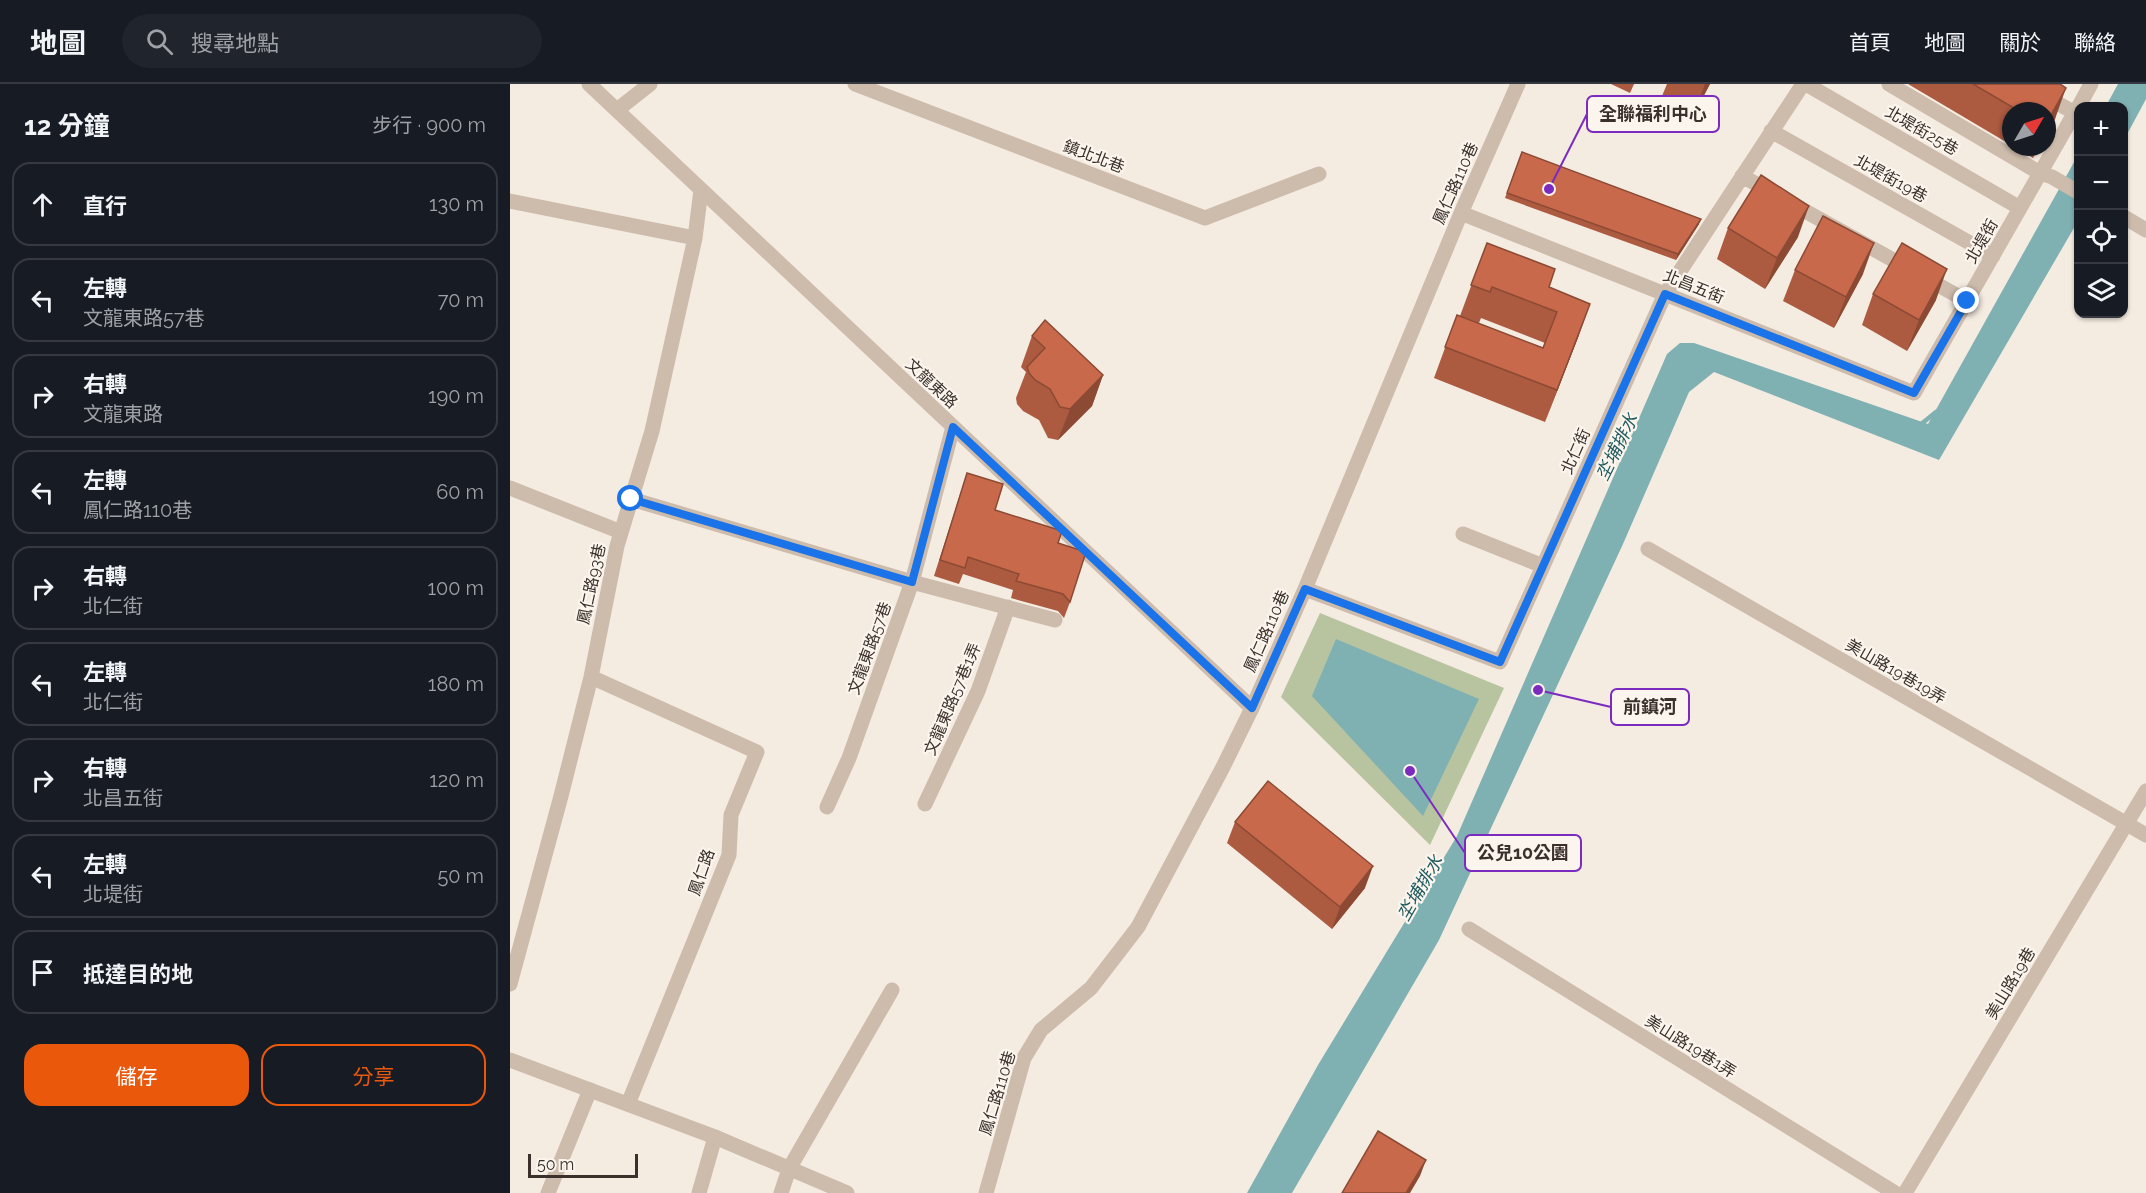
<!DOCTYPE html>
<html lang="zh-TW">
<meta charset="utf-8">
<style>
body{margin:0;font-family:Raleway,"Noto Sans TC",sans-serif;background:#20242c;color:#f1f3f6}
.controls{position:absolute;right:18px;top:18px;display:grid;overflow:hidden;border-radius:12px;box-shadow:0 2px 4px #0004}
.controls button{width:54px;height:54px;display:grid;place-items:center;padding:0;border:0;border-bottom:2px solid #363941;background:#171b24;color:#f1f3f6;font:30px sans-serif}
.compass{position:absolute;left:1492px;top:18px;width:54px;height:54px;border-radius:50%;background:#171b24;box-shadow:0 2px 4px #0004;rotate:51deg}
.scale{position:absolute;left:18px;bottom:15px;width:110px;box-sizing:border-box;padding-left:6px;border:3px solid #3b302b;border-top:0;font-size:16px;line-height:21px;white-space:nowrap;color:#3b302b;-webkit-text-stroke:4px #fbf5ee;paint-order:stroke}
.stop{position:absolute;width:18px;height:18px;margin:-14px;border:4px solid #1a73e8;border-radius:50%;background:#fff}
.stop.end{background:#1a73e8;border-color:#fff;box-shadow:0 2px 6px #0008}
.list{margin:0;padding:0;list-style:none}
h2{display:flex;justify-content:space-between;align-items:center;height:78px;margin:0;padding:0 24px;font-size:26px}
h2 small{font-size:20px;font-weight:400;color:#9ea1a6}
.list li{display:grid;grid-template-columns:39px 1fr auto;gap:18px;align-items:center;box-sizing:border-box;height:84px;margin:0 12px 12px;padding:0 12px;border:2px solid #363941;border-radius:18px}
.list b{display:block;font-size:22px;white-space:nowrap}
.list p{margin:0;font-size:20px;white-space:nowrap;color:#9ea1a6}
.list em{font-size:20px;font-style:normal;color:#9ea1a6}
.actions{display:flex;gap:12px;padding:18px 24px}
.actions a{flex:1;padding:14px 0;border:2px solid #ea580c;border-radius:18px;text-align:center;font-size:21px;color:#ea580c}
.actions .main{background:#ea580c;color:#fff}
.icon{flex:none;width:33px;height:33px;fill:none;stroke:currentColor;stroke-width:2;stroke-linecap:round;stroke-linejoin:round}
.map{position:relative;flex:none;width:1636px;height:1109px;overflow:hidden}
header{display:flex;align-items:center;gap:36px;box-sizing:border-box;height:84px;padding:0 30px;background:#171b24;border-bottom:2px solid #363941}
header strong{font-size:28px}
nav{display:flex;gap:33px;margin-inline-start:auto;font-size:21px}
.search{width:420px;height:54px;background:#20242c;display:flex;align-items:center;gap:15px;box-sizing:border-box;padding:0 21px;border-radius:33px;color:#9ea1a6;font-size:22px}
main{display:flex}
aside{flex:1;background:#171b24}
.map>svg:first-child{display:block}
</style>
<header>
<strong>地圖</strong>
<div class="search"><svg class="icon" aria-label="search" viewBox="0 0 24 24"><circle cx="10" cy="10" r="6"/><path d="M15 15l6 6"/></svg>搜尋地點</div>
<nav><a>首頁</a><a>地圖</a><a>關於</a><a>聯絡</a></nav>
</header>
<main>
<aside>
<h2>12 分鐘<small>步行 · 900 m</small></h2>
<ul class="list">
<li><svg class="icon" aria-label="ahead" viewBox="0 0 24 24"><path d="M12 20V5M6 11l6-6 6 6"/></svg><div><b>直行</b></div><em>130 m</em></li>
<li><svg class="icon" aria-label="left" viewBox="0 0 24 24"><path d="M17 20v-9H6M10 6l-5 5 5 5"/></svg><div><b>左轉</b><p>文龍東路57巷</p></div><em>70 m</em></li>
<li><svg class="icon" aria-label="right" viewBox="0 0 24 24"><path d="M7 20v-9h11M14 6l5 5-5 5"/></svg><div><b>右轉</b><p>文龍東路</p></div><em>190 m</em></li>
<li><svg class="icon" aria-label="left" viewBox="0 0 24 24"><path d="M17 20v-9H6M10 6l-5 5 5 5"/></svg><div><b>左轉</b><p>鳳仁路110巷</p></div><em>60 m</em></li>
<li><svg class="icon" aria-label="right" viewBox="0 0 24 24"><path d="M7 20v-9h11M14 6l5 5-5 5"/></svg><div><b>右轉</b><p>北仁街</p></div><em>100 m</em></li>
<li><svg class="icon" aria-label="left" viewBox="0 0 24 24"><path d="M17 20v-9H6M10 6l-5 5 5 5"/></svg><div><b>左轉</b><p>北仁街</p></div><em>180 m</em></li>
<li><svg class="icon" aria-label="right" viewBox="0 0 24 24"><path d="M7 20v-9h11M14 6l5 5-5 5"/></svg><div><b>右轉</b><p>北昌五街</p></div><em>120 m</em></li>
<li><svg class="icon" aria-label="left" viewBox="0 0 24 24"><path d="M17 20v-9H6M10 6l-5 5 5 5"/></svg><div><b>左轉</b><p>北堤街</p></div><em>50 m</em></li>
<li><svg class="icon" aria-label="arrive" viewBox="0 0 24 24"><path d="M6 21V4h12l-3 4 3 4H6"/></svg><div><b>抵達目的地</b></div></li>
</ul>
<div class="actions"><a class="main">儲存</a><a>分享</a></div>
</aside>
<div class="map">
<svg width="1636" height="1109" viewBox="0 0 1636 1109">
<rect width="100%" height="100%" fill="#f4ebe1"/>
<path fill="#b8c4a0" d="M810,529L994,604L920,761L771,613Z"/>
<path fill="#7fb0b2" d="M1608,0H1636V15L1614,56V22H1596Z
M1568,71V137L1429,376L1204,288L1179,308L1113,460L929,856L782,1109H737L808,981L947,752L1157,270L1170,259H1184L1418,340Z
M826,555L969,615L913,732L802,612Z"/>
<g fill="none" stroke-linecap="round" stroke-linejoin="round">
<path stroke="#7fb0b2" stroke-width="4.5" d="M1410,341L1426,328"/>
<path stroke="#cdbbac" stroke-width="15" d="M345,0L695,134L809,90
M1296,0L1510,124
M1379,0L1530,89L1542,93L1568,108
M1513,0L1565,29
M1569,22L1581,0
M107,26L140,0
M1261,47L1483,172
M1232,92L1457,217
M0,117L185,154
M951,129L1404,309L1568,23
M1614,133L1636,146
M0,404L111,448
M121,415L402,498L545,536
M953,450L1033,482
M1138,465L1636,751
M795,505L990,578L1155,210L1293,0
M81,593L247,668L221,731L219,771L118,1020
M415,720L468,607L498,523
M317,723L339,674L402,498L443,343
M959,845L1385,1109
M0,900L51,712L81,593L107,462L142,347L185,154L191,106
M38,1109L80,1006
M189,1109L205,1053
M271,1109L279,1085L382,906
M476,1109L514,974L531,946L581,904L628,843L713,683L742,624L795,505L951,129L1008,0
M1395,1109L1636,707"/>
<path stroke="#cdbbac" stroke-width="15" d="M79,0L742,624
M0,976L205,1053L337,1109"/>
</g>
<path fill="#ac5a40" d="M1101,0H1124L1120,9Z
M1157,0H1200L1184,30L1152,12Z
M1398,0H1550L1545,35L1537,49V27H1501V61Z
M1505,63H1529L1523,74Z
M1012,68L1189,140L1166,176L995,114Z
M1218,144L1288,153L1255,205L1207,175Z
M977,159L1039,203L1069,251L1035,338L924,294L947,231L1033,264L1035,259L971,234L969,239L950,232Z
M1285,186L1353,190L1324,244L1273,217Z
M1363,210L1426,216L1397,267L1352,241Z
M522,252L593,291L582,322L548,356L538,354L529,336L513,327L507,320L506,314L516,288L511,283Z
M457,389L485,426L548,459L560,518L554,534L548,527L501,514L503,506L453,490L449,500L424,492Z
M725,738L855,804L822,845L717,759Z"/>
<path fill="#8c4a34" d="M1195,0H1200L1184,30Z
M1556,4L1545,35L1537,49V38Z
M1299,122L1288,153L1255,205L1267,174Z
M1191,135L1189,140L1166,176L1168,170Z
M1364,159L1353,190L1324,244L1336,213Z
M1437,185L1426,216L1397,267L1409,236Z
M1080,220L1069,251L1035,338L1047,306Z
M593,291L582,322L548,356L560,325Z
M863,782L855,804L822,845L830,823Z
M916,1076L910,1092L900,1109H896Z"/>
<path fill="#c8694b" stroke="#8c4a34" stroke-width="1.5" d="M1463,0H1550L1556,4L1537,38V27H1509Z
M1012,68L1191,135L1168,170L997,109Z
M1251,91L1299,122L1267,174L1218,144Z
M1313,132L1364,159L1336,213L1285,186Z
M977,159L1045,185L1039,203L1080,220L1047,306L935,263L947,231L1033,264L1047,228L982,203L980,208L961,201Z
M1392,159L1437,185L1409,236L1363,210Z
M535,236L593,291L560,325L550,323L540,305L525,296L519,289L517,283L535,264L522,252Z
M457,389L493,400L485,426L552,447L548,459L576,468L560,518L553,510L506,497L509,490L458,473L455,484L430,476Z
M758,697L863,782L830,823L725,738Z
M868,1047L916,1076L896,1109H832Z"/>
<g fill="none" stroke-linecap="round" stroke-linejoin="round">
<path stroke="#1a73e8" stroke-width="8" d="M121,415L402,498L443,343L742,624L795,505L990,578L1155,210L1404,309L1457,217"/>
</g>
<g text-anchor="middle" stroke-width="4.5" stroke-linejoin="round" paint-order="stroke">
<g font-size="16" fill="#3b302b" stroke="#fbf5ee">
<text transform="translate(1412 46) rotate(30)" y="6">北堤街25巷</text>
<text transform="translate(584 72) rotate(21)" y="6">鎮北北巷</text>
<text transform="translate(1381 94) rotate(29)" y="6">北堤街19巷</text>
<text transform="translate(945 99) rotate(-66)" y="6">鳳仁路110巷</text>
<text transform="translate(1471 157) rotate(-60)" y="6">北堤街</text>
<text transform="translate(1184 202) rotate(22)" y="6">北昌五街</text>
<text transform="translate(422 299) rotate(43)" y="6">文龍東路</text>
<text transform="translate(1065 367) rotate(-66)" y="6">北仁街</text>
<text transform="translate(81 500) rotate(-78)" y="6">鳳仁路93巷</text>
<text transform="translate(756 547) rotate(-66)" y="6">鳳仁路110巷</text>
<text transform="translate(359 564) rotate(-70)" y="6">文龍東路57巷</text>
<text transform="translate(1386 587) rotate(30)" y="6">美山路19巷19弄</text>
<text transform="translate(442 615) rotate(-67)" y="6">文龍東路57巷1弄</text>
<text transform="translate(191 788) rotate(-71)" y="6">鳳仁路</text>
<text transform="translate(1500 899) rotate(-59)" y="6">美山路19巷</text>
<text transform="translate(1181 962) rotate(32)" y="6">美山路19巷1弄</text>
<text transform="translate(487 1009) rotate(-73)" y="6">鳳仁路110巷</text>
</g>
<g font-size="18" font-style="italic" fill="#1f5a5e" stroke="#fbf5ee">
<text transform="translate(1107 363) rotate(-64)" y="6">坔埔排水</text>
<text transform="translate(910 804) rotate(-60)" y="6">坔埔排水</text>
</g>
</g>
<path fill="none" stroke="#7b2cbf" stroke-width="2" d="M1039 105L1077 30M1028 606L1101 623M900 687L955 769"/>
<g fill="#7b2cbf" stroke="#fbf5ee" stroke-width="2">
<circle cx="1039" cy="105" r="6"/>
<circle cx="1028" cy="606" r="6"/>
<circle cx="900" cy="687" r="6"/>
</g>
<g fill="#fbf5ee" stroke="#7b2cbf" stroke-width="2">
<rect x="1077" y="12" width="132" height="36" rx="6"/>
<rect x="1101" y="605" width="78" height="36" rx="6"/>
<rect x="955" y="751" width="116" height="36" rx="6"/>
</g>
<g font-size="18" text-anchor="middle" font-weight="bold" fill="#3b302b">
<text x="1143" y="36">全聯福利中心</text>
<text x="1140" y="629">前鎮河</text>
<text x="1013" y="775">公兒10公園</text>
</g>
</svg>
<div class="controls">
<button>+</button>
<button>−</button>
<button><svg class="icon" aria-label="locate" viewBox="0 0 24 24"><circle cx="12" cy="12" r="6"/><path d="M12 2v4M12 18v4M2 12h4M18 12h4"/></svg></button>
<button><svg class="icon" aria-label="layers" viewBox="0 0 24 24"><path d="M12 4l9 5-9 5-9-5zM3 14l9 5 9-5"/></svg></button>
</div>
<svg class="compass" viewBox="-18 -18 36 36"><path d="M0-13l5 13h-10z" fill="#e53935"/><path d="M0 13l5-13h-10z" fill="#9ea1a6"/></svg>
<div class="scale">50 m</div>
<div class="stop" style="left:121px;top:415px"></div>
<div class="stop end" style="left:1457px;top:217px"></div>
</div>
</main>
